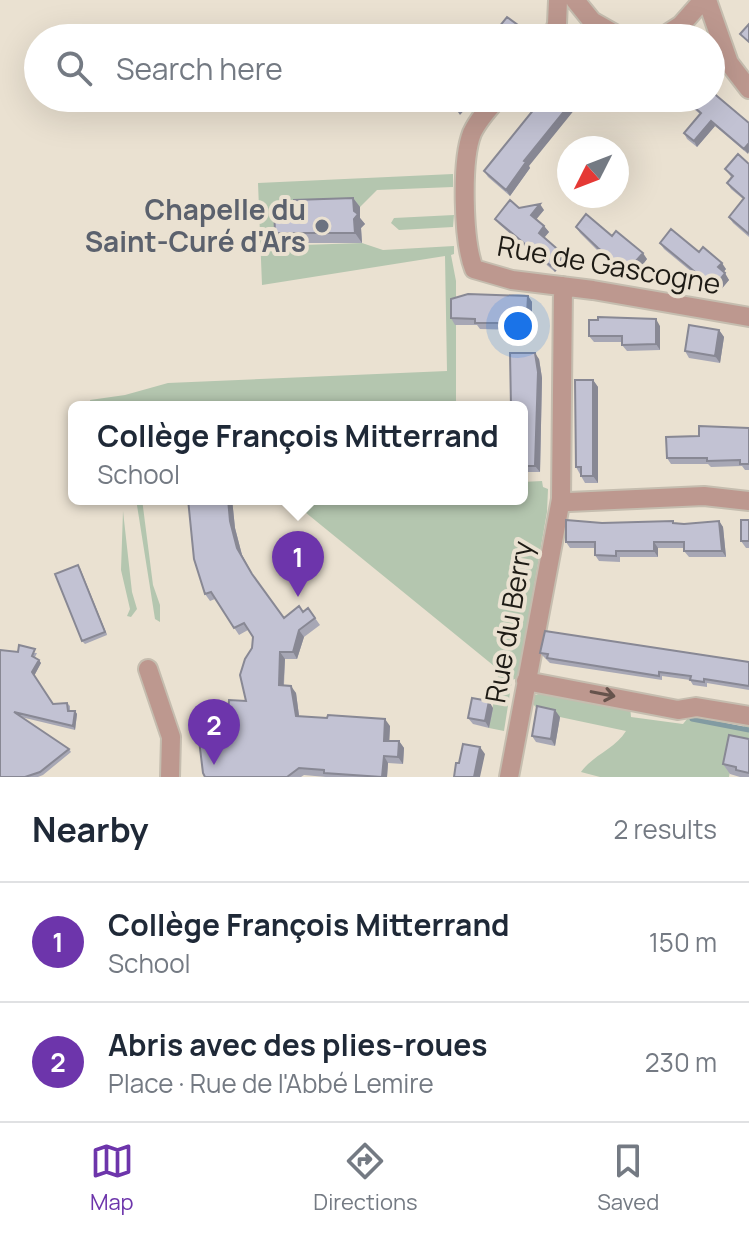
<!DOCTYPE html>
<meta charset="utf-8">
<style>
body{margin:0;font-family:Manrope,sans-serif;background:#f6f6f7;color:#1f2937}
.compass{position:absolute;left:557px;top:136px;width:72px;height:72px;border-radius:50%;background:#fff;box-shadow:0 8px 32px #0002;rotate:228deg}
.you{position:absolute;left:518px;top:326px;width:28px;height:28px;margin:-20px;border:6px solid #fff;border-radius:50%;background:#1a73e8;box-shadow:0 0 0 12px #1a73e833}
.badge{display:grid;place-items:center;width:52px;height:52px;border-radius:50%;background:#6d35ab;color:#fff;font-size:26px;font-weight:700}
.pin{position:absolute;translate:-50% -66px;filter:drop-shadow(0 2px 4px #0008)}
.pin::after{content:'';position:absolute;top:42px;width:28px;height:24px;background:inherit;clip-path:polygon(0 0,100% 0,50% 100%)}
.popup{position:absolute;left:68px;top:401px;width:460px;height:104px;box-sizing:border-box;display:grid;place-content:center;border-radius:12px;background:#fff;filter:drop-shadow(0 2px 6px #0005);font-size:26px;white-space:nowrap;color:#747a83}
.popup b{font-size:30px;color:#1f2937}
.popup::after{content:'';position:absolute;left:50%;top:100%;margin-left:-16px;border:16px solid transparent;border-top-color:#fff}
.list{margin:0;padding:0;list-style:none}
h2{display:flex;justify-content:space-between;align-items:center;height:104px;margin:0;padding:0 32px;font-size:34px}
h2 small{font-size:26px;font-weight:400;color:#747a83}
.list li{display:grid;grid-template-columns:52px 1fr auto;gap:24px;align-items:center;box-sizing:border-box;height:120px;padding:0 32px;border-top:2px solid #e0e1e3}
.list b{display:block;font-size:30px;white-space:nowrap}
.list p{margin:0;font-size:26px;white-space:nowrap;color:#747a83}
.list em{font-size:26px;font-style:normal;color:#747a83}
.icon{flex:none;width:44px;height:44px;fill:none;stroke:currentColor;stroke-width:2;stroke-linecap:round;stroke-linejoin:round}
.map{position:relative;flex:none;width:749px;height:777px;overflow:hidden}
.search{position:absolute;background:#fff;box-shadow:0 8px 32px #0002;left:24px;right:24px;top:24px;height:88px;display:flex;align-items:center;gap:20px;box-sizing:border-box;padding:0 28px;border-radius:44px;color:#747a83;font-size:30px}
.sheet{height:344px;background:#fff}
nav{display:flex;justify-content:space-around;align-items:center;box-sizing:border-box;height:112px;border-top:2px solid #e0e1e3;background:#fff;font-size:22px;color:#747a83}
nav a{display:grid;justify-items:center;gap:4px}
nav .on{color:#6d35ab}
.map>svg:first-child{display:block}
</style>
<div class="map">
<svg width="749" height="777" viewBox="0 0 749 777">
<rect width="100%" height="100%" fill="#eae1d1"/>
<path fill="#b4c6af" d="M453,174V187L377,190L360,207L303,242V245L362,243L383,250L454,246V254L451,255L456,281V407H176L171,404L166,407H116L114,401L91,407L90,400L125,395L168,383L447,371L445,256L262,285L258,183Z
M454,215L453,227L399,230L391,223L394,218Z
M542,481L543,487L548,489L547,512L518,678L512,680L504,731L489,728L499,670L289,499H522V482Z
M136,499H142L153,585L160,605V622L155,619Z
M123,511L132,592L137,609L131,617L127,616L130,609L121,570Z
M542,693L630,705L631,717L683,724L692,713L726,719L728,725L743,728L745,724H749V741L736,739L729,777H600L581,772C593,755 615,749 626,731L541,713L533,704L535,695Z"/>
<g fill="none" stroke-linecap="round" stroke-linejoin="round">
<path stroke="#829ba2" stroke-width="5" d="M692,719L749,730"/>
<defs>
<path id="minor" d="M575,0L592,21L622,38
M707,0L729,63L749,89
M664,36L681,25L703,0
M552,38L557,24L558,0
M621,38H671
M498,98C488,109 478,120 472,133C461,161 463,241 474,269L512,280L593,290L749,317
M561,499L569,502L704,496L749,501
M148,669L171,737L170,777
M526,681L678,710L696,707L749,716
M509,777L561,499L563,286"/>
</defs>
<use href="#minor" stroke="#c5bdaf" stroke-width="22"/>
<use href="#minor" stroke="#bd988f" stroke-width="18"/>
</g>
<path fill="#a7a7b5" d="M657,98H711L748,154L715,126L697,147L687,139L684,133L700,114L683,100L674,111Z
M749,164V237L733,223L729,217L743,199L731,189L727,183L731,177L725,169Z
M529,166L530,168L510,196L488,177L484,171Z
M353,198L360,207V218L365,224L361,228L362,243H282L275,233L294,203Z
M519,208L544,210L536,219L544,226L549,232L544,238L562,253L566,259L555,272L499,224L495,219Z
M576,227L612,236L647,259L633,277L602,255L580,233Z
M660,243L726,269L723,272L729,280L719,292L711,285L710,287L664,249Z
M528,296L532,302V320H522V330L480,329L477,325H455L451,318Z
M660,326V350L627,351L622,345V342H594L589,336Z
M719,330L724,337L720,363L689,358L685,351Z
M539,359L542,378L540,472H522V407Z
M593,380L598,387V483H585L576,467Z
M749,428V470H745L742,466L711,467L708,464H671L667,458L699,436Z
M188,499H232L235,528L242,555L255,579L284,618L303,612L308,608L320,625L304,637L297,659H285L284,685L296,693L299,716L390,726L389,741H399L404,748L403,764L388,763L387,777H326L304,775L301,777H205L226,743L246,701L253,637L248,630L239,635L215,599L210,601L205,594Z
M749,520V548H746L741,541Z
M673,521L674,523L684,524L719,521L723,527L726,557H689L684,551V548H658V557H620V562L599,561L595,555V548H570L566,542L602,523Z
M78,565L107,635L85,644L82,641Z
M18,652L37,653L35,657L41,663L34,676L53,704L67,703L70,706V711H75L77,714L75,730L21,717L69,749L71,752L43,775L38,777H0Z
M540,653L749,662V690L707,683V687L693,685L690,680L662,676V680L550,663Z
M493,708L489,728L473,724L468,718Z
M560,717L555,746L536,742L532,736Z
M749,739V777H740L730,774L723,764Z"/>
<path fill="#888894" d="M522,28L526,35L523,38H514Z
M465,98H475L460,115L456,109Z
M575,98H584L529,166L530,168L510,196L506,190L524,161Z
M677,98H682L683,100L674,111L670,106Z
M711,121L715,126L697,147L694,141Z
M749,143V152L748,154L744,149Z
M353,198L360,207V218L365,224L361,228L362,243L355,233Z
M540,204L544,210L535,221L531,215Z
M544,226L549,232L543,239L539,233Z
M562,253L566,259L555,272L551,266Z
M643,253L647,259L633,277L628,270Z
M722,263L726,269L722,274L718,267Z
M725,273L729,280L719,292L715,286Z
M528,296L532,302V320L527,314Z
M518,313L522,320V330L518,323Z
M656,319L660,326V350L656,344Z
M719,330L724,337L720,363L715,356Z
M535,353L539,359L542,378L540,472L535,466Z
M593,380L598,387V483L593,476Z
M228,499H232L235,528L242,555L256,581L237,548L230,521Z
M719,521L723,527L726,557L722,551Z
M654,542L658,548V557L654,551Z
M78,565L80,568L107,635L105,632Z
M299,630L304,637L297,659L293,652Z
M280,652L285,659L283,692L279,685Z
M39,660L41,663L34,676L32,672Z
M291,686L296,693L300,723L296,716Z
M489,701L493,708L489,728L485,721Z
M555,710L560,717L555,746L551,739Z
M75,711L77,714L75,730L73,726Z
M385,719L390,726L389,747L384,741Z
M399,741L404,748L403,764L398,757Z
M480,747L485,754L480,777H474Z
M384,756L388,763L387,777H382Z"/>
<path fill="#c2c2d3" stroke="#888894" stroke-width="2" d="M507,17L522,28L514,38H490Z
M749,24V42L740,34Z
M711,91L749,123V143L744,149L711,121L694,141L684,133L701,113L684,98H711Z
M444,98H465L456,109Z
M543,98H575L524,161L526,162L506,190L484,171Z
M660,98H677L670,106Z
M738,154L749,164V234L729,217L744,198L727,183L733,176L725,169Z
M353,198L354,211L358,214L354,219L355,233H275L274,204L294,203V200Z
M510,200L519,208L540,204L531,215L544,226L539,233L562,253L551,266L495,219Z
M586,214L612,236L616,231L643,253L628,270L598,248L576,227Z
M671,229L699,252L703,247L722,263L718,267L725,273L715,286L707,279L706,281L660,243Z
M468,294L528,296L527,314L518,313V323H475V319L451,318V299Z
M598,317L656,319V344L622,345V336H589V320H598Z
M689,325L719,330L715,356L685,351Z
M510,353H535L538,372L535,466H522V407H511Z
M575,380H593V476H581V467H576Z
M699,426L749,428V464H740V460L707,461V458H667L666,437L699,436Z
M188,499H228L230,521L237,548L252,574L284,618L299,606L303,612L308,608L315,618L299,630L293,652H280L279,685L291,686L296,716L327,718L328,715L385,719L384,741H399L398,757L384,756L382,777L324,773V770L299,768L287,777H205L203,773L199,740L226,743L229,700L246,701L240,675L245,659L252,648L253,637L244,623L234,628L211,592L205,594L194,559Z
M566,520L602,523L673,521V523L684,524L719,521L722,551H684V542H654V551H616V556L595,555V542H566Z
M741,520H749V541H741Z
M78,565L105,632L82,641L55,574Z
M545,631L749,662V686L704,679V682L690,680L691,676L659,672V676L547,658L548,654L540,653Z
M19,645L35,649L32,656L39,660L32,672L53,704L67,703L68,711H75L73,726L14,712L69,749L40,772L25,777H0V650L18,652Z
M472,698L489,701L485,721L468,718Z
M537,706L555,710L551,739L532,736Z
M729,735L749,739V773L736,770V767L723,764Z
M463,744L480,747L474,777H454L456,763H459Z"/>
<defs><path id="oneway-shaft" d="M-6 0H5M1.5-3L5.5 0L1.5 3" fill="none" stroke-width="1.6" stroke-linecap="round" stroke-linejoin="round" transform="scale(2)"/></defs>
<use stroke="#66534c" href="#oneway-shaft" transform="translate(603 694) rotate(11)"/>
<circle fill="#6b7280" stroke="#eae1d1" stroke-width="3" cx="322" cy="226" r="8"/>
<g text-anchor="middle" stroke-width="8" stroke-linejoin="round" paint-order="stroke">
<g font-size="28" font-weight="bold" fill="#5b616d" stroke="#eae1d1" text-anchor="end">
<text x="306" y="220">Chapelle du<tspan x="306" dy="32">Saint-Curé d'Ars</tspan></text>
</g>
<g font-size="28" fill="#1e1b15" stroke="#eae1d1">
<text transform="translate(609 265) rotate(10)" y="10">Rue de Gascogne</text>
<text transform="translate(509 622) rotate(-80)" y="10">Rue du Berry</text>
</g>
</g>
</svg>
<svg class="compass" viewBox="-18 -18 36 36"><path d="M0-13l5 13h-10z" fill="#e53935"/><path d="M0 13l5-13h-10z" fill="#747a83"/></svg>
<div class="you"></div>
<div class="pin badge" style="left:298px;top:597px">1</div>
<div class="popup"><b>Collège François Mitterrand</b>School</div>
<div class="pin badge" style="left:214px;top:765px">2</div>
<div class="search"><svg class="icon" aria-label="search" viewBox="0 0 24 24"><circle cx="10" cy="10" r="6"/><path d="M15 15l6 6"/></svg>Search here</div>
</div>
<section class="sheet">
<h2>Nearby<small>2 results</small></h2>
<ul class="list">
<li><span class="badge">1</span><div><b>Collège François Mitterrand</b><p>School</p></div><em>150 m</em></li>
<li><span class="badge">2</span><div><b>Abris avec des plies-roues</b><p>Place · Rue de l'Abbé Lemire</p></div><em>230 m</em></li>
</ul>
</section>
<nav>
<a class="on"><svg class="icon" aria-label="map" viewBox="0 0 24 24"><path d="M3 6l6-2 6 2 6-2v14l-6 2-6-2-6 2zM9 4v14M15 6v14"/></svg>Map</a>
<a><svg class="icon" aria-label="directions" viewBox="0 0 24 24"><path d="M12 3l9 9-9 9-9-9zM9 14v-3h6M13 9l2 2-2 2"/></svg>Directions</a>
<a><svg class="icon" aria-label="saved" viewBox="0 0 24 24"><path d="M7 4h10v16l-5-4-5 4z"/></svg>Saved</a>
</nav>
